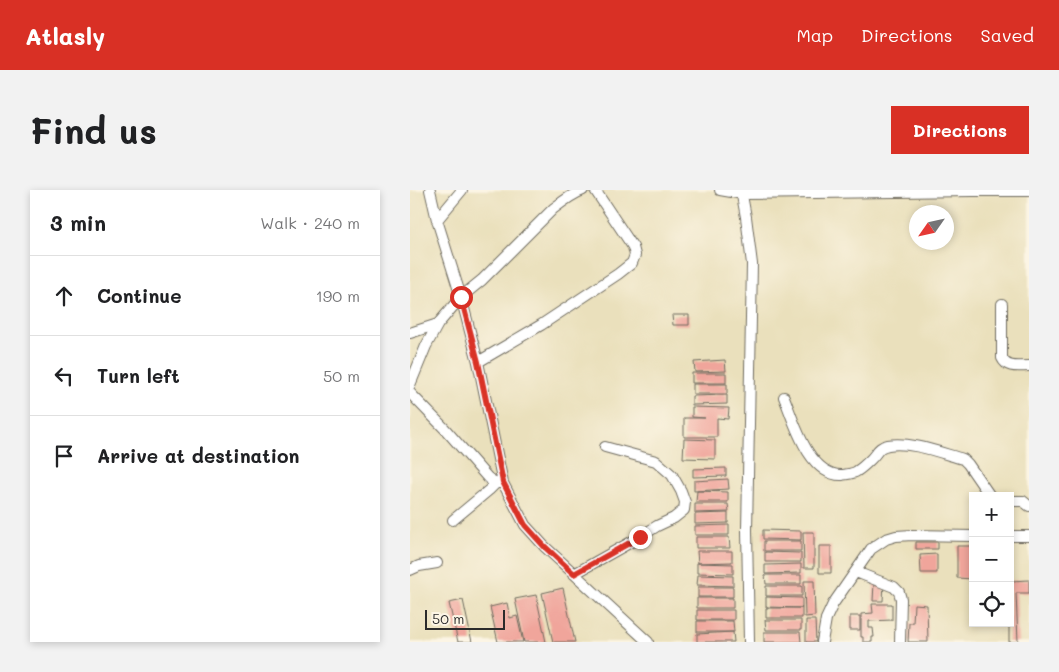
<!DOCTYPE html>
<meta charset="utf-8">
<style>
body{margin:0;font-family:Mali,sans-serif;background:#f2f2f2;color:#202124}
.controls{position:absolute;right:15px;bottom:15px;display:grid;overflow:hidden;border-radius:0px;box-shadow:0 2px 8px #0003}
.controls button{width:45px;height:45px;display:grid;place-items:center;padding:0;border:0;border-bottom:1px solid #e0e0e0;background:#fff;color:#202124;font:25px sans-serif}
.compass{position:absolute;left:499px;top:15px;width:45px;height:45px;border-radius:50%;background:#fff;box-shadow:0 2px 8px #0003;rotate:236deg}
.scale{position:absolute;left:15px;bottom:12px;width:80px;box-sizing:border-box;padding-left:5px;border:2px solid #2b2b2b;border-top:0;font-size:14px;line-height:18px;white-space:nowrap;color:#2b2b2b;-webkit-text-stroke:4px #fcf5e5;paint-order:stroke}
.stop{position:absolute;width:15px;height:15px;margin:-11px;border:4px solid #d93025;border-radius:50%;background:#fff}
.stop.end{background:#d93025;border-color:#fff;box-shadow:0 1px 5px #0008}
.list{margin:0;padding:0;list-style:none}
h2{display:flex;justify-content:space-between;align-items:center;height:65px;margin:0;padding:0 20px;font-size:21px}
h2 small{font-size:16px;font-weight:400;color:#757577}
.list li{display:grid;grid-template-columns:32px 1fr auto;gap:15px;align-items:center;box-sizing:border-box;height:80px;padding:0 20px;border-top:1px solid #e0e0e0}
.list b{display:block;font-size:19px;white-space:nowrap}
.list em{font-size:16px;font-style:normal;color:#757577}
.icon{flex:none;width:28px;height:28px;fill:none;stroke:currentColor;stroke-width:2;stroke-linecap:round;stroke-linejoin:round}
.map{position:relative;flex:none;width:619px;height:452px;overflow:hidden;border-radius:0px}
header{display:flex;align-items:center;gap:30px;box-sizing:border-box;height:70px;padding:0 25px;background:#d93025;color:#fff}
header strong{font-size:24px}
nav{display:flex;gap:28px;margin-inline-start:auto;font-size:18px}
.intro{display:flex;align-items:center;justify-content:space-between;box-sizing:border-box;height:120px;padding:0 30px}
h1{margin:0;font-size:35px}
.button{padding:12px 22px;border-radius:0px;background:#d93025;color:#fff;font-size:18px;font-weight:700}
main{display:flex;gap:30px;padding:0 30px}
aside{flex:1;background:#fff;border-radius:0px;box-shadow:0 2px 8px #0003}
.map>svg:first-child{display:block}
</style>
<header>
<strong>Atlasly</strong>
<nav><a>Map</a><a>Directions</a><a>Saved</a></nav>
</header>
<div class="intro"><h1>Find us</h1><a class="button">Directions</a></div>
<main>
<aside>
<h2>3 min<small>Walk · 240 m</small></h2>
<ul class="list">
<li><svg class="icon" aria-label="ahead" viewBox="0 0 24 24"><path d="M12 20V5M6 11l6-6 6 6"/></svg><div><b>Continue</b></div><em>190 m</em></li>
<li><svg class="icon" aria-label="left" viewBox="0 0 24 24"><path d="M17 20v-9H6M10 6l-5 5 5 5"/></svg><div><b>Turn left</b></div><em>50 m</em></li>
<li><svg class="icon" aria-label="arrive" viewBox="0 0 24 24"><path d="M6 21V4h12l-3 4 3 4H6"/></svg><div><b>Arrive at destination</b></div></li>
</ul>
</aside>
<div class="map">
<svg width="619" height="452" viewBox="0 0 619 452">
<rect width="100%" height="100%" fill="#fcf5e5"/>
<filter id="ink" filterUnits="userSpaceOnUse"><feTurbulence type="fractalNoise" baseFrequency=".02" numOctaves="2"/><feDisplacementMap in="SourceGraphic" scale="10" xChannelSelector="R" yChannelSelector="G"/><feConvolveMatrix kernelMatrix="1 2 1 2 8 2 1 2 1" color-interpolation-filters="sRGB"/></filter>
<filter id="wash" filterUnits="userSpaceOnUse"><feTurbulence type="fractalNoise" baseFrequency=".0096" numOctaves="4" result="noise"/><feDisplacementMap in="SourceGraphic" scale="20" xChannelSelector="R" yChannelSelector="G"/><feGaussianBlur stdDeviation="1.12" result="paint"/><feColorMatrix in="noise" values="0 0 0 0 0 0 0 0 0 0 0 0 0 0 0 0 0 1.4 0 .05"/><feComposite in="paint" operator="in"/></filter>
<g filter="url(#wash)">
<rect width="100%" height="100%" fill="#eae0bc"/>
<g id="blocks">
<path fill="#f0a59b" d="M262,125H279V135H263Z
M315,170L316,181L285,182L284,172Z
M282,183H316V193H282Z
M283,194H317V204H283Z
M317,205V214L282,215V206Z
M282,217L319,218L318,229L307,228V247H274V228H295L282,227Z
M274,249L305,250V269L273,268Z
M316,278V286L283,287V279Z
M318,289L319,299L284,301V291Z
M287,301L318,302V312H286Z
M285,314H318L319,322L285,323Z
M318,323V333L285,334V324Z
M319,335V345H285V336Z
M353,340L391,341V350L353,349Z
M393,342H404V378H394Z
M286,347H319L320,358H286Z
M354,351H391V361H354Z
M506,352H528V359H506Z
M409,356H421V383H409Z
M547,356H563V389L547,388Z
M287,361H322V372L288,373Z
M355,362L391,363V372H355Z
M527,364V383H511L510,365Z
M287,373L323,374V384L287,383Z
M391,374V383L355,384V375Z
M288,385L323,386V396L287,395Z
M355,385H391V394H356Z
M619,390V403H606L608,452H599V433H600V391Z
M394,391H404L405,426L395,427Z
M464,393H474L473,411H463Z
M356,396H392V406H356Z
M288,397H323V407H288Z
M153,398L165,452H143L132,403Z
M126,405L136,452H114L105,409Z
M356,407L392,408V418L356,417Z
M287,408H323V418H287Z
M53,410L62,452H48L39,413Z
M97,413L100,428L107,426L113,452H88L80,417Z
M462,414H482V430L459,431V438H463L464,447H462V452H453V447H451V424L463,423Z
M504,414L517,415L518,452H498L499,433H503Z
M356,418H392V428H356Z
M287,420H324V430H287Z
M440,426H450V440H440Z
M355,430H391V440H356Z
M396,430H405L406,452H396Z
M287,431H323L324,442H287Z
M323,442L324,452H287V444Z
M354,442H390L391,452H354Z"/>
</g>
</g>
<g filter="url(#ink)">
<use href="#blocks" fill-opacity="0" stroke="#6e6a5e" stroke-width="1"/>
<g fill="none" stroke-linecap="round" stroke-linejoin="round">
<defs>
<path id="street" d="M20,0L27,30L51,107L68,172L93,293L115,335L134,356L238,452
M310,0L333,4L563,1H619
M331,0L336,27L342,74L337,340L339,452
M27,30L52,0
M592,114V168C597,179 609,176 619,176
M0,143L28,134
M68,172L131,135L208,84L222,73L225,65L223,57L185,0
M0,195L16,156L28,134L51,107L72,90L143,19C152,12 162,4 173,0
M0,203L35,239L78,288C83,292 86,293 93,293
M374,207C384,232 399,286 432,285C437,284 443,284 447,281C452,278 457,273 461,269C468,262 468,257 478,255C500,251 531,263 553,269L558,274L580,306
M600,311H613L619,316
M43,330L79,300L86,293
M600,346H619
M0,380L9,376L27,373
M446,382L484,397L489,402L491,409L490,452
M164,384L230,347L247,336L264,328L274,320L275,312L271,301L262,285L246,271L195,257
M412,452L416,429L423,414L461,359L476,349L486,346L502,345L563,346"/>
</defs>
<use href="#street" stroke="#6e6a5e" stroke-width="12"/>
<use href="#street" stroke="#fff" stroke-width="10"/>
</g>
</g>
<g fill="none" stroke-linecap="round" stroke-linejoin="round" filter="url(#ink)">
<path stroke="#d93025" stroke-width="6" d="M51,107L68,172L93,292L115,335L134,356L164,384L230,347"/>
</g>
</svg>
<div class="controls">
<button>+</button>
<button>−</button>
<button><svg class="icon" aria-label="locate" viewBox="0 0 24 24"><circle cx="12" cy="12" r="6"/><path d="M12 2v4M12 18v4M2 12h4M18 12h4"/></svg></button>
</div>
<svg class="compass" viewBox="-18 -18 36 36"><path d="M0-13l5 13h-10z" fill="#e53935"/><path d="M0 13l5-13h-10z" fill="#757577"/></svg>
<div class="scale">50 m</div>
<div class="stop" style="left:51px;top:107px"></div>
<div class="stop end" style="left:230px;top:347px"></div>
</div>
</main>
